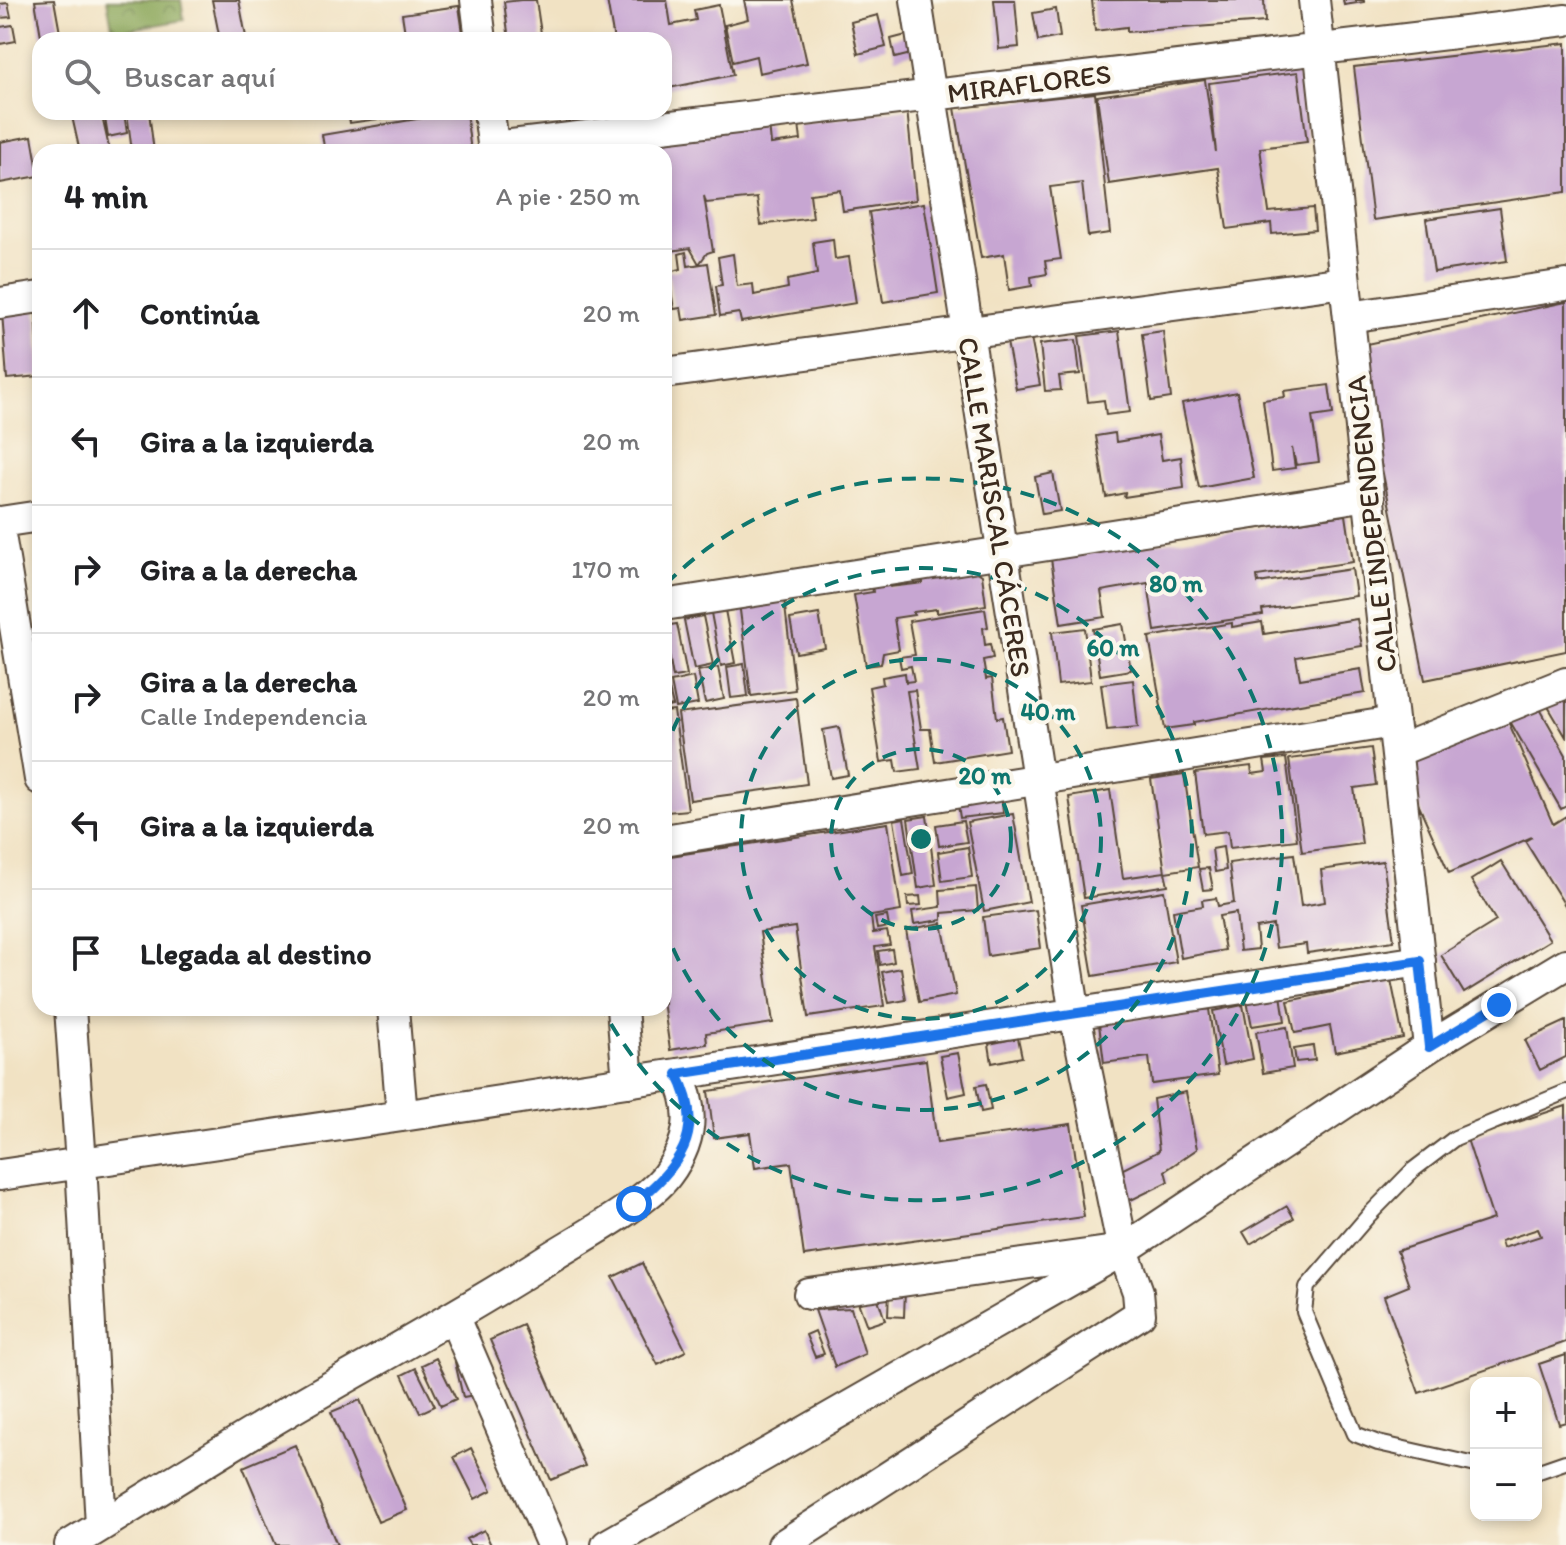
<!DOCTYPE html>
<html lang="es">
<meta charset="utf-8">
<style>
body{margin:0;font-family:Itim,sans-serif;background:#f6f6f6;color:#202124}
.controls{position:absolute;right:24px;bottom:24px;display:grid;overflow:hidden;border-radius:16px;box-shadow:0 4px 12px #0003}
.controls button{width:72px;height:72px;display:grid;place-items:center;padding:0;border:0;border-bottom:2px solid #e0e0e0;background:#fff;color:#202124;font:40px sans-serif}
.stop{position:absolute;width:24px;height:24px;margin:-18px;border:6px solid #1a73e8;border-radius:50%;background:#fff}
.stop.end{background:#1a73e8;border-color:#fff;box-shadow:0 2px 8px #0008}
.list{margin:0;padding:0;list-style:none}
h2{display:flex;justify-content:space-between;align-items:center;height:104px;margin:0;padding:0 32px;font-size:34px}
h2 small{font-size:26px;font-weight:400;color:#757577}
.list li{display:grid;grid-template-columns:52px 1fr auto;gap:24px;align-items:center;box-sizing:border-box;height:128px;padding:0 32px;border-top:2px solid #e0e0e0}
.list b{display:block;font-size:30px;white-space:nowrap}
.list p{margin:0;font-size:26px;white-space:nowrap;color:#757577}
.list em{font-size:26px;font-style:normal;color:#757577}
.icon{flex:none;width:44px;height:44px;fill:none;stroke:currentColor;stroke-width:2;stroke-linecap:round;stroke-linejoin:round}
.map{position:relative;flex:none;width:1566px;height:1545px;overflow:hidden}
.search{position:absolute;background:#fff;box-shadow:0 4px 12px #0003;left:32px;top:32px;width:640px;height:88px;display:flex;align-items:center;gap:20px;box-sizing:border-box;padding:0 28px;border-radius:24px;color:#757577;font-size:30px}
.panel{position:absolute;background:#fff;box-shadow:0 4px 12px #0003;left:32px;top:144px;width:640px;height:872px;border-radius:24px}
.map>svg:first-child{display:block}
</style>
<div class="map">
<svg width="1566" height="1545" viewBox="0 0 1566 1545">
<defs>
<pattern id="forest-crowns" width="20" height="18" patternUnits="userSpaceOnUse" patternTransform="scale(2)"><rect width="20" height="18" fill="#8aa659"/><path d="M2 6a3 3 0 1 1 6 0M12 15a3 3 0 1 1 6 0" fill="none" stroke="#728749"/></pattern>
</defs>
<rect width="100%" height="100%" fill="#fbf7ec"/>
<filter id="ink" filterUnits="userSpaceOnUse"><feTurbulence type="fractalNoise" baseFrequency=".0125" numOctaves="2"/><feDisplacementMap in="SourceGraphic" scale="16" xChannelSelector="R" yChannelSelector="G"/><feConvolveMatrix kernelMatrix="1 2 1 2 8 2 1 2 1" color-interpolation-filters="sRGB"/></filter>
<filter id="wash" filterUnits="userSpaceOnUse"><feTurbulence type="fractalNoise" baseFrequency=".006" numOctaves="4" result="noise"/><feDisplacementMap in="SourceGraphic" scale="32" xChannelSelector="R" yChannelSelector="G"/><feGaussianBlur stdDeviation="1.8" result="paint"/><feColorMatrix in="noise" values="0 0 0 0 0 0 0 0 0 0 0 0 0 0 0 0 0 1.4 0 .05"/><feComposite in="paint" operator="in"/></filter>
<g filter="url(#wash)">
<rect width="100%" height="100%" fill="#f1e2c3"/>
<path fill="url(#forest-crowns)" stroke="#62683c" stroke-width="2" d="M107,0H181L184,20L113,32Z"/>
<g id="blocks">
<path fill="#c7a6d2" fill-rule="evenodd" d="M54,0L60,33L41,36L35,1Z
M212,0H239L246,37L220,40Z
M521,0H536L542,40H509L504,2Z
M607,0H667L671,25L696,20L694,10L719,5L733,75L664,89V40H614Z
M744,0H793L807,63L759,73L756,56L733,62L725,25L748,19Z
M994,0H1015L1019,47L999,49Z
M1092,0H1264L1265,22L1127,32V27L1095,31Z
M1343,0H1364V2L1344,5Z
M8,3L11,17L0,18V4Z
M459,6L464,40H406L402,14Z
M1056,9L1060,37L1038,41L1033,13Z
M878,15L886,47L858,54L851,22Z
M13,25L16,41L0,44V27Z
M910,34L915,53L895,58L891,39Z
M1566,43V192L1373,220L1354,67Z
M1298,72L1307,142L1260,148L1269,212L1313,208L1315,230L1272,234L1271,223L1227,229L1218,168L1109,184L1097,96L1205,80L1216,152L1209,83Z
M1095,93L1110,233L1088,236L1082,183L1050,187L1061,259L1045,261L1047,274L1031,277L1032,286L1009,290L1004,254L981,258L955,108Z
M907,109L916,200L843,211L840,190L810,194L813,218L761,225L757,198L706,203L704,196L713,251L707,253L699,264L690,248L664,252V152H649L646,134L769,124L771,144L801,140L799,124Z
M71,112H101L110,152H80Z
M104,112H124L127,133L108,137Z
M127,112H149L154,152H132Z
M348,112H414V114L350,123Z
M458,112H466L471,152H325L322,135Z
M32,136L39,176L0,183V142Z
M627,145L628,152H598L597,149Z
M924,203L938,293L883,302L869,212Z
M1500,208L1507,261L1434,272L1426,219Z
M833,239L835,259L849,257L856,303L741,322L739,313L720,316L716,286L722,285L718,257L733,254L737,286L753,284L754,295L788,288L787,280L817,274L813,242Z
M686,252L688,266L708,263L716,315L683,320L681,308L674,309L668,272L681,269L679,254Z
M1566,302V651L1425,680L1357,346Z
M36,310L40,376L7,379L2,312Z
M1119,331L1130,412L1106,415L1104,400L1088,402L1079,336Z
M1163,331L1171,398L1151,401L1142,334Z
M1031,338L1040,385L1016,389L1007,342Z
M1076,340L1080,374L1059,376L1061,390L1045,391L1040,344Z
M1329,385L1333,414L1312,417L1319,462L1296,465L1292,448L1295,468L1272,471L1263,400L1285,397L1284,391Z
M1237,392L1254,478L1199,488L1182,403Z
M1115,433L1116,442L1158,435L1162,460L1181,457L1184,488L1124,497L1125,493L1106,497L1096,436Z
M1053,473L1060,511L1042,514L1035,477Z
M1346,515L1353,562L1257,576L1258,583L1352,569L1356,596L1262,610L1263,615L1155,631L1148,583L1101,591L1105,617L1061,624L1051,559Z
M971,568L982,575L986,605L937,613V609L913,612L914,615L894,618L899,650L883,653L881,664L866,666L854,595L873,592L872,586L888,583L890,587L923,583V579H933L932,574Z
M783,590L795,690L751,696L738,595Z
M985,609L988,627L983,628L985,645L990,644L993,658L983,660L986,679L992,678L997,718L1003,717L1008,750L935,762L930,729H921L915,690L907,691L920,769L897,772L895,760L881,762L869,687L883,684L882,677L905,673L906,682L914,681L911,666L901,668L899,657L915,655L909,621Z
M725,610L735,663L721,666L711,613Z
M819,614L825,648L796,653L790,619Z
M703,616L713,665L694,669L684,620Z
M1357,619L1362,646L1296,657L1300,679L1361,669L1365,693L1194,722V725L1165,729L1149,637L1232,623V627L1262,622L1264,634Z
M677,624L687,675L673,677L664,626Z
M1123,624L1131,670L1100,675L1093,629Z
M1085,628L1091,681L1058,685L1052,632Z
M744,664L748,696L731,698L727,667Z
M718,667L724,699L705,703L698,671Z
M664,670L673,706L664,708Z
M693,677L698,704L676,708L671,682Z
M1133,680L1138,727L1107,730L1101,684Z
M1566,691V737L1546,703Z
M796,698L807,784L690,800L678,714Z
M1535,700L1566,755V806L1561,809L1507,716Z
M674,711L688,810L667,812L664,791V712Z
M1505,714L1553,824L1566,816V907L1525,841L1532,837L1449,873L1399,761Z
M839,727L848,775L831,778L823,730Z
M1371,748L1376,785L1354,788L1362,844L1302,852L1289,759Z
M1286,758L1297,840L1230,848L1228,831L1203,834L1195,773L1251,766L1252,774L1266,772L1264,760Z
M1184,774L1198,867L1165,872L1168,885L1084,898L1069,797L1110,790L1123,878L1165,872L1151,779Z
M1001,792L1003,813L960,818L957,798Z
M1013,814L1029,902L984,911L967,822Z
M927,816L936,885L918,888L908,819Z
M904,818L913,874L903,876L894,820Z
M963,821L967,842L939,846L936,825Z
M888,823L901,911L871,916L873,933L887,931L890,945L875,947L884,1006L808,1017L795,927L760,932L773,1023L706,1033L707,1044L670,1050L664,1008V857Z
M968,847L972,877L942,881L938,852Z
M1223,847L1226,870L1215,872L1212,849Z
M1294,854L1301,906L1325,902L1321,870L1383,861L1394,941L1307,953L1306,944L1276,948L1273,925L1256,928L1258,949L1240,951L1236,913L1219,916L1225,950L1181,958L1173,911L1203,906L1202,900L1216,898L1218,906L1234,903L1229,863Z
M1501,861L1550,940L1464,993L1441,955L1496,921L1471,880Z
M1209,868L1213,889L1203,890L1199,869Z
M976,887L978,910L942,913V920L914,924L912,911L941,907L940,890Z
M1164,891L1176,962L1093,976L1081,905Z
M920,896L921,905L908,906L907,897Z
M1036,910L1041,948L988,956L983,917Z
M887,916L889,927L877,929L875,918Z
M942,923L956,995L919,1002L906,930Z
M892,949L894,962L880,965L878,951Z
M901,968L906,1000L889,1003L882,972Z
M1391,980L1403,1038L1335,1052L1330,1026L1295,1033L1288,1001Z
M1281,995L1285,1021L1252,1026L1247,1001Z
M1243,1005L1253,1059L1223,1065L1213,1011Z
M1209,1009L1218,1075L1152,1084L1149,1057L1104,1063L1099,1024Z
M1566,1021V1057L1540,1070L1525,1040Z
M1287,1027L1293,1068L1263,1073L1256,1032Z
M1018,1038L1022,1057L992,1063L989,1044Z
M1313,1046L1315,1060L1296,1062L1294,1049Z
M958,1053L966,1093L948,1097L940,1056Z
M926,1060L937,1143L1071,1124L1084,1217L804,1256L791,1163L755,1168L750,1133L714,1138L708,1091Z
M986,1084L991,1110L981,1112L976,1086Z
M1186,1092L1197,1149L1165,1171L1168,1182L1127,1202L1123,1169L1159,1151L1153,1099Z
M1566,1106V1342L1419,1393L1384,1296L1409,1286L1397,1251L1493,1219L1467,1139ZM1538,1229L1541,1236L1503,1248L1501,1241Z
M1287,1206L1294,1218L1250,1244L1243,1232Z
M642,1263L686,1351L658,1365L613,1277Z
M889,1290H905L904,1317L888,1316Z
M877,1296L885,1320L867,1326L858,1302Z
M851,1308L865,1354L835,1367L815,1310Z
M523,1325L585,1466L551,1480L490,1340Z
M815,1331L824,1354L815,1357L806,1335Z
M1566,1355V1422L1559,1424L1539,1364Z
M436,1358L456,1399L441,1406L422,1365Z
M468,1360L475,1395L463,1397L455,1362Z
M416,1368L435,1406L420,1413L402,1375Z
M360,1400L407,1510L378,1522L331,1412Z
M295,1445L337,1545H276L243,1467Z
M471,1448L492,1490L475,1499L454,1457Z
M484,1530L491,1545H470L466,1539Z"/>
</g>
</g>
<g filter="url(#ink)">
<use href="#blocks" fill-opacity="0" stroke="#564637" stroke-width="2"/>
<g fill="none" stroke-linecap="round" stroke-linejoin="round">
<defs>
<path id="lane" d="M1476,1465L1378,1443L1355,1434L1304,1312L1307,1287L1369,1215L1413,1170L1455,1138L1566,1092
M1536,1472L1565,1462"/>
<path id="street" d="M476,0L481,40
M1314,0L1429,1047
M489,112L494,152
M493,147L1566,20
M0,303L40,297
M1349,317L1566,285
M664,373L1345,282
M0,522L40,516
M0,535L40,779
M664,605L1368,495
M1397,751L1566,683
M664,840L1393,722
M70,1008L81,1163L101,1526
M393,1008L402,1116L1420,961
M622,1008L628,1082
M0,1175L402,1116
M809,1294L1108,1252
M454,1318L552,1545
M70,1545C142,1501 214,1455 287,1412C371,1363 456,1317 538,1265C571,1243 645,1205 667,1175C691,1143 696,1110 677,1074
M607,1545L1123,1250L1429,1047L1566,964
M783,1545L1140,1314L1138,1292L1123,1250L1075,1015L916,0"/>
</defs>
<use href="#lane" stroke="#564637" stroke-width="18"/>
<use href="#street" stroke="#564637" stroke-width="34"/>
<use href="#lane" stroke="#fff" stroke-width="14"/>
<use href="#street" stroke="#fff" stroke-width="30"/>
</g>
</g>
<g fill="none" stroke-linecap="round" stroke-linejoin="round" filter="url(#ink)">
<path stroke="#1a73e8" stroke-width="10" d="M634,1204C678,1167 708,1133 677,1074L1420,961L1429,1047L1499,1005"/>
</g>
<g fill="none" stroke="#0f766e" stroke-width="4" stroke-dasharray="14 10">
<circle cx="921" cy="839" r="90"/>
<circle cx="921" cy="839" r="180"/>
<path d="M664 753A271 271 0 1 1 664 925"/>
<path d="M666 584A361 361 0 1 1 602 1008"/>
</g>
<g text-anchor="middle" stroke-width="8" stroke-linejoin="round" paint-order="stroke">
<g font-size="28" fill="#3b2a1e" stroke="#fbf7ec">
<text transform="translate(1029 83) rotate(-7)" y="10">MIRAFLORES</text>
<text transform="translate(995 507) rotate(81)" y="10">CALLE MARISCAL CÁCERES</text>
<text transform="translate(1371 524) rotate(-96)" y="10">CALLE INDEPENDENCIA</text>
</g>
</g>
<circle cx="921" cy="839" r="12" fill="#0f766e" stroke="#fbf7ec" stroke-width="4"/>
<g font-size="24" text-anchor="middle" font-weight="bold" fill="#0f766e" stroke="#fbf7ec" stroke-width="8" stroke-linejoin="round" paint-order="stroke">
<text x="1176" y="592">80 m</text>
<text x="1113" y="656">60 m</text>
<text x="1048" y="720">40 m</text>
<text x="985" y="784">20 m</text>
</g>
</svg>
<div class="controls">
<button>+</button>
<button>−</button>
</div>
<div class="stop" style="left:634px;top:1204px"></div>
<div class="stop end" style="left:1499px;top:1005px"></div>
<div class="search"><svg class="icon" aria-label="search" viewBox="0 0 24 24"><circle cx="10" cy="10" r="6"/><path d="M15 15l6 6"/></svg>Buscar aquí</div>
<section class="panel">
<h2>4 min<small>A pie · 250 m</small></h2>
<ul class="list">
<li><svg class="icon" aria-label="ahead" viewBox="0 0 24 24"><path d="M12 20V5M6 11l6-6 6 6"/></svg><div><b>Continúa</b></div><em>20 m</em></li>
<li><svg class="icon" aria-label="left" viewBox="0 0 24 24"><path d="M17 20v-9H6M10 6l-5 5 5 5"/></svg><div><b>Gira a la izquierda</b></div><em>20 m</em></li>
<li><svg class="icon" aria-label="right" viewBox="0 0 24 24"><path d="M7 20v-9h11M14 6l5 5-5 5"/></svg><div><b>Gira a la derecha</b></div><em>170 m</em></li>
<li><svg class="icon" aria-label="right" viewBox="0 0 24 24"><path d="M7 20v-9h11M14 6l5 5-5 5"/></svg><div><b>Gira a la derecha</b><p>Calle Independencia</p></div><em>20 m</em></li>
<li><svg class="icon" aria-label="left" viewBox="0 0 24 24"><path d="M17 20v-9H6M10 6l-5 5 5 5"/></svg><div><b>Gira a la izquierda</b></div><em>20 m</em></li>
<li><svg class="icon" aria-label="arrive" viewBox="0 0 24 24"><path d="M6 21V4h12l-3 4 3 4H6"/></svg><div><b>Llegada al destino</b></div></li>
</ul>
</section>
</div>
